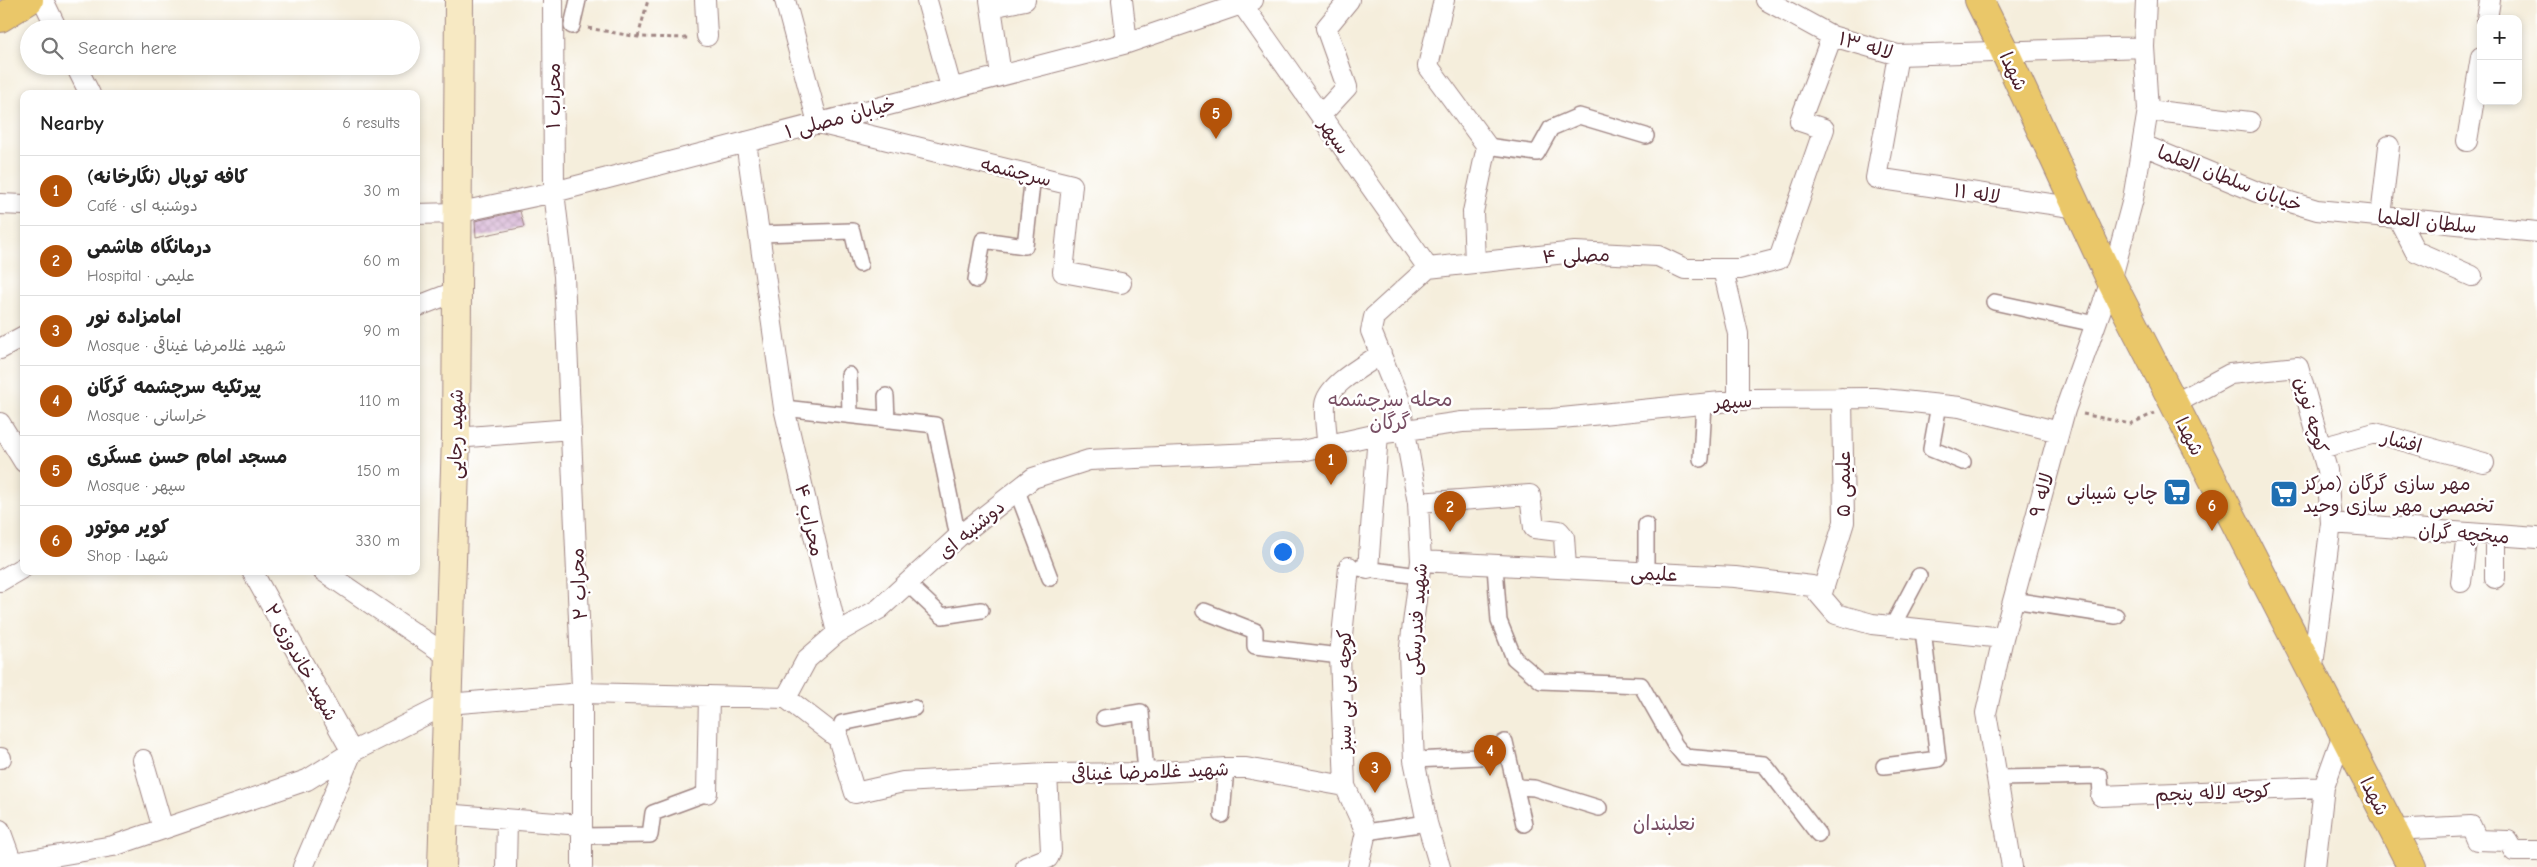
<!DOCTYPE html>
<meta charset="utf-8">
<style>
body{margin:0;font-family:"Comic Neue","Playpen Sans Arabic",sans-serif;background:#f6f6f6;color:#222}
.controls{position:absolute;right:15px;top:15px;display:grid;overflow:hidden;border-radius:10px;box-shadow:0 2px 8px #0003}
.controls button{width:45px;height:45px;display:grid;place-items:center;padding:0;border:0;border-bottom:1px solid #e0e0e0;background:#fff;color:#222;font:25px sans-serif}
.you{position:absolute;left:1282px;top:551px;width:18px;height:18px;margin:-12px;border:4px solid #fff;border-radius:50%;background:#1a73e8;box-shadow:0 0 0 8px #1a73e833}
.badge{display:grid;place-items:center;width:32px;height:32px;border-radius:50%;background:#b45309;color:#fff;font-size:16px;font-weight:700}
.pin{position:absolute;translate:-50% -41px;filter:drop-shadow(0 1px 2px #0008)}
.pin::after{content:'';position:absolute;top:26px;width:18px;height:15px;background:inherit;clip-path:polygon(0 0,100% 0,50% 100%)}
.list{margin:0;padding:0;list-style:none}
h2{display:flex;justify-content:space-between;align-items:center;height:65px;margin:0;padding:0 20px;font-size:21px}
h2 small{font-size:16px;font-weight:400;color:#767676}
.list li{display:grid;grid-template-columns:32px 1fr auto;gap:15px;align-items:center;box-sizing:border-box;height:70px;padding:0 20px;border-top:1px solid #e0e0e0}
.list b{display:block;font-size:19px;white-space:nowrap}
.list p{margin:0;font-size:16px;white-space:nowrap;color:#767676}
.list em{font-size:16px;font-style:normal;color:#767676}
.icon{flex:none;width:28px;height:28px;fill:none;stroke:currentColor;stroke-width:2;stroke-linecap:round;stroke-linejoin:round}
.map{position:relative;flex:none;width:2537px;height:867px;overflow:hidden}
.search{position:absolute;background:#fff;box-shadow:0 2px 8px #0003;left:20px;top:20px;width:400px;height:55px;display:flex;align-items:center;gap:12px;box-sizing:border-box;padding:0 18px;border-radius:28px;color:#767676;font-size:19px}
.panel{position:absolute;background:#fff;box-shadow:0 2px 8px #0003;left:20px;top:90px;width:400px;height:485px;border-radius:10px}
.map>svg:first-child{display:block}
</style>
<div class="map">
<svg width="2537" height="867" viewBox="0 0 2537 867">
<defs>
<pattern id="building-cross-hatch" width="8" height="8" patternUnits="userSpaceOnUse" patternTransform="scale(1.25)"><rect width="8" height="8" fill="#d1aad0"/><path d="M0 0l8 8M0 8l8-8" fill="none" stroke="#ac8aa9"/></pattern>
</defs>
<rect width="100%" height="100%" fill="#fff"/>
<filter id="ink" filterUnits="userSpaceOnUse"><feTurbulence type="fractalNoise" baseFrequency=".02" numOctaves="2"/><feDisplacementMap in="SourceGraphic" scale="10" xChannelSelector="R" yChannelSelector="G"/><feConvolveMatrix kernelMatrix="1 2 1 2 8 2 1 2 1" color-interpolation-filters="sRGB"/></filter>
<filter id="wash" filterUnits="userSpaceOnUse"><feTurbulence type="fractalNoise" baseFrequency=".0096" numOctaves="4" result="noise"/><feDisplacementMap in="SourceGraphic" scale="20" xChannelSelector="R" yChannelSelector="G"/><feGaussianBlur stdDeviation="1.12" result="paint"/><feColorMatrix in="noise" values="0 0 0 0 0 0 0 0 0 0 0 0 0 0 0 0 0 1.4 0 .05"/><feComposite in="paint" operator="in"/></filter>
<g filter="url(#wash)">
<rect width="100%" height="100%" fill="#f5eedc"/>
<g id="blocks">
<path fill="url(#building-cross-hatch)" d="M520,211L524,227L476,237L475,221Z"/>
</g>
</g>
<g filter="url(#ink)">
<use href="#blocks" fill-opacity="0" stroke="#a08684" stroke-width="1"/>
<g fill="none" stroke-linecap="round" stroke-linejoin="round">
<defs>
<path id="pedestrian" d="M572,26L578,0
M1487,146L1537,153L1551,128L1579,116L1646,136
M760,234L852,231L860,264
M976,280L983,240L1025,246L1033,175
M1994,302L2095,324
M849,375L850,415
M886,396L887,420
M1939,405L1931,449L1963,462
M784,408L935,425L958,537
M1701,459L1704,403
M1017,491L1050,578
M1646,525V572
M1495,566L1499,621L1514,658L1541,681L1641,685L1675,745L1685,757L1764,764L1818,834
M1358,568L1419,576
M908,584L942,616L981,610
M2013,600L2116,616
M1204,611L1255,631V646L1340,656
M1892,627L1919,576
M1104,718L1141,712L1146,773
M838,738L842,723L914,708
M1414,760L1480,757L1505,742L1524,824
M1884,766L1938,759L1923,630
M1997,778L2100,776L2101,796
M1517,787L1534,788L1599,808
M1222,815L1226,768
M1366,832L1427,823
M581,836L650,835L653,813L707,793"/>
<path id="minor" d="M43,0L57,29
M553,0L554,192L564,276L582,687V867
M705,0L707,36
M785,0L818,123L1072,185L1063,272L1121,283
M990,0L1001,75
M1122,0L1127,43
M1444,0L1428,66L1487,146L1473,212L1475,263
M1766,0L1832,36L1898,55L2144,47
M927,1L951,87
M1242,4L1428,268
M991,7L1025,0
M2487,19L2490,0
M1898,55L1876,178L2078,208
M76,66L90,94
M2148,110L2250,122
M1321,115L1347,87L1326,28L1349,0
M2467,141L2481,57
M746,142L784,408L837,633
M2143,145L2257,192L2317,210L2537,232
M0,204L24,205
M416,214L456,213L554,192L1127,43L1253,0
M2381,217L2389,146
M2398,218L2415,251L2472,276
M1428,268L1374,317L1371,331L1399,399L1418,503L1421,561L1409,655L1414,760L1427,823L1440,867
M1428,268L1575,252L1658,256L1685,269H1740L1779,259L1824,129L1800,121L1832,36
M1723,269L1738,334V400
M416,307L457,291
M0,349L24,336
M2174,404L2230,374L2298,367L2327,470L2331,523L2312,673
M0,423L24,462
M456,438L571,429
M1327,444C1327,432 1324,418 1325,405C1327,385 1365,365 1381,354
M2321,448L2375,433L2484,463
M1418,503L1530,495L1534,528L1559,531L1564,537L1566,567
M2331,523L2537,538
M2495,536V578
M1421,561L1735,577L1812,586L1836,614L1872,624L2003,638
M1368,569L1378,434
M252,571L352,752
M323,571L449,657
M0,581L24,567
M2461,582L2467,534
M1821,596L1844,522L1842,398
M786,698L838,738L855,793L903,782L1047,774L1146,773L1226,768H1246L1345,786L1366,832L1358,867
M0,758H1
M143,760L163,829
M1345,786L1340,656L1349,567
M707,793L709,696
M2101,796L2324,787
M443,814L581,825
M0,830L12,863
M2392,830L2471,826L2477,840L2508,841L2514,851H2537
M0,865L113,846L307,780L352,752L447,704L582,693L786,698L807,659L837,633L879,609L958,537L1033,478L1089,460L1302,451L1378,434L1462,422L1552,419L1751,399L1874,398L1960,407L2059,432
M303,867L352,752
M506,867L507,820
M1026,867L1048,858L1051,851L1047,774
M2012,867L1986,713L2003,638L2065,410L2111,281L2133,199L2148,110L2144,47L2146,0
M2315,867L2324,787L2343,734"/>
<path id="secondary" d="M442,867L456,438L459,0"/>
<path id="primary" d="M1979,0L2004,50L2111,281L2412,867
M0,18L29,0"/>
</defs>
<use href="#pedestrian" stroke="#a08684" stroke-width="18"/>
<use href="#minor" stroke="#a08684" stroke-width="22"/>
<use href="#secondary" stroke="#a08684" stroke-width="30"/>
<use href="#primary" stroke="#a08684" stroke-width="30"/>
<path stroke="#a08684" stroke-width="3" stroke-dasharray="4 4" stroke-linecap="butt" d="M588,28L638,37L689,38
M638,37L648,0
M2083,414L2130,424L2155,413"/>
<use href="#pedestrian" stroke="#fff" stroke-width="15"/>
<use href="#minor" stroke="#fff" stroke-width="20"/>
<use href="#secondary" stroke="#f7e9c3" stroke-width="28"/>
<use href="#primary" stroke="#eac769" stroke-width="28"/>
</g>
</g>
<defs>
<symbol id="supermarket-square" viewBox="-11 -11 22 22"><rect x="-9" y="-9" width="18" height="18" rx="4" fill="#1f6fb2" stroke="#fff"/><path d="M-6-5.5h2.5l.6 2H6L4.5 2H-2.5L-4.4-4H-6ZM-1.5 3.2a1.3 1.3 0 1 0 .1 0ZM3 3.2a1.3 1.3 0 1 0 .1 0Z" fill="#fff"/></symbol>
</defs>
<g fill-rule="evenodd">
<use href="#supermarket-square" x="2161" y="476" width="32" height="32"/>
<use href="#supermarket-square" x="2268" y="478" width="32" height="32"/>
</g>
<g text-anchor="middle" stroke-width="5" stroke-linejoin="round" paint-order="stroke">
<g font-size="19" fill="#4a1f2b" stroke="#fff">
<text transform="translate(1866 45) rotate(16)" y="7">لاله ۱۳</text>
<text transform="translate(2014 71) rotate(65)" y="7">شهدا</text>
<text transform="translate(553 96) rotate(-90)" y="7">۱ محراب</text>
<text transform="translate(840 117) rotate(-15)" y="7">خیابان مصلی ۱</text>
<text transform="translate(1335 136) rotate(55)" y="7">سپهر</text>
<text transform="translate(1016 171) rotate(14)" y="7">سرچشمه</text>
<text transform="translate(2230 178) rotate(21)" y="7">خیابان سلطان العلما</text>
<text transform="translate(1977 193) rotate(9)" y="7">۱۱ لاله</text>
<text transform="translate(2427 221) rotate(6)" y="7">سلطان العلما</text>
<text transform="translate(1576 255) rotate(-2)" y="7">۴ مصلی</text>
<text transform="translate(1733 401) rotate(-4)" y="7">سپهر</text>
<text transform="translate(2312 415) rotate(74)" y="7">کوچه نوین</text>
<text transform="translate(455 434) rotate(-89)" y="7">شهید رجایی</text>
<text transform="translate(2190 436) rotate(63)" y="7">شهدا</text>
<text transform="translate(2402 441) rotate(15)" y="7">افشار</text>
<text transform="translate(1843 484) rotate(-90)" y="7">۵ علیمی</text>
<text transform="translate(2041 495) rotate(-75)" y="7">۹ لاله</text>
<text transform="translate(810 520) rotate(77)" y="7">۴ محراب</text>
<text transform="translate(971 529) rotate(-40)" y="7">دوشنبه ای</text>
<text transform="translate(2464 533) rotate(4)" y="7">میخچه گران</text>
<text transform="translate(1654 573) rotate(3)" y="7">علیمی</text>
<text transform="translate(578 584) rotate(-93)" y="7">۲ محراب</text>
<text transform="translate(1416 619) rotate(-86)" y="7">شهید فندرسکی</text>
<text transform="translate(302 662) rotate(61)" y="7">۲ شهید خاندوزی</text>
<text transform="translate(1344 691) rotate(-90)" y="7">کوچه بی بی سبز</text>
<text transform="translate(1150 771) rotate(-2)" y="7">شهید غلامرضا غیناقی</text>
<text transform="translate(2213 792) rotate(-2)" y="7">کوچه لاله پنجم</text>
<text transform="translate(2375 796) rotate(63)" y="7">شهدا</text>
</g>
<g font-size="19" fill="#4a1f2b" stroke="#fff" text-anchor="start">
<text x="2303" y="490">مهر سازی گرگان (مرکز<tspan x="2303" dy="22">تخصصی مهر سازی وحید</tspan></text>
<text x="2158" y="499" text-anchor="end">چاپ شیبانی</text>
</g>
<g font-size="20" fill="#795065" stroke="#fff">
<text x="1390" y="406">محله سرچشمه<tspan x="1390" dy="23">گرگان</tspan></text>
<text x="1664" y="830">نعلبندان</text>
</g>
</g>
</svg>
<div class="controls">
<button>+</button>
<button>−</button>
</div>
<div class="you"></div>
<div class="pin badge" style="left:1331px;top:485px">1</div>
<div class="pin badge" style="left:1450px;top:532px">2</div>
<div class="pin badge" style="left:1375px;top:793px">3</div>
<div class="pin badge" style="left:1490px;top:776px">4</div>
<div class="pin badge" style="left:1216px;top:139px">5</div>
<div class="pin badge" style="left:2212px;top:531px">6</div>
<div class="search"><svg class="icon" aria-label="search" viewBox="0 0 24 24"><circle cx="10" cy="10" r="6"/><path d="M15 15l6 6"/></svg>Search here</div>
<section class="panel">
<h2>Nearby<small>6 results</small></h2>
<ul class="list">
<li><span class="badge">1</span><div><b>کافه توپال (نگارخانه)</b><p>Café · دوشنبه ای</p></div><em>30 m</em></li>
<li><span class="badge">2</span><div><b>درمانگاه هاشمی</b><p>Hospital · علیمی</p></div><em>60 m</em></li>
<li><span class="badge">3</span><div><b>امامزاده نور</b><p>Mosque · شهید غلامرضا غیناقی</p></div><em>90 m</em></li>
<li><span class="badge">4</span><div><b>پیرتکیه سرچشمه گرگان</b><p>Mosque · خراسانی</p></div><em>110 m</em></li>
<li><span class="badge">5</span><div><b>مسجد امام حسن عسگری</b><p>Mosque · سپهر</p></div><em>150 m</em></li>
<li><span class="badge">6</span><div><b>کویر موتور</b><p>Shop · شهدا</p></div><em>330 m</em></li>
</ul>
</section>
</div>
